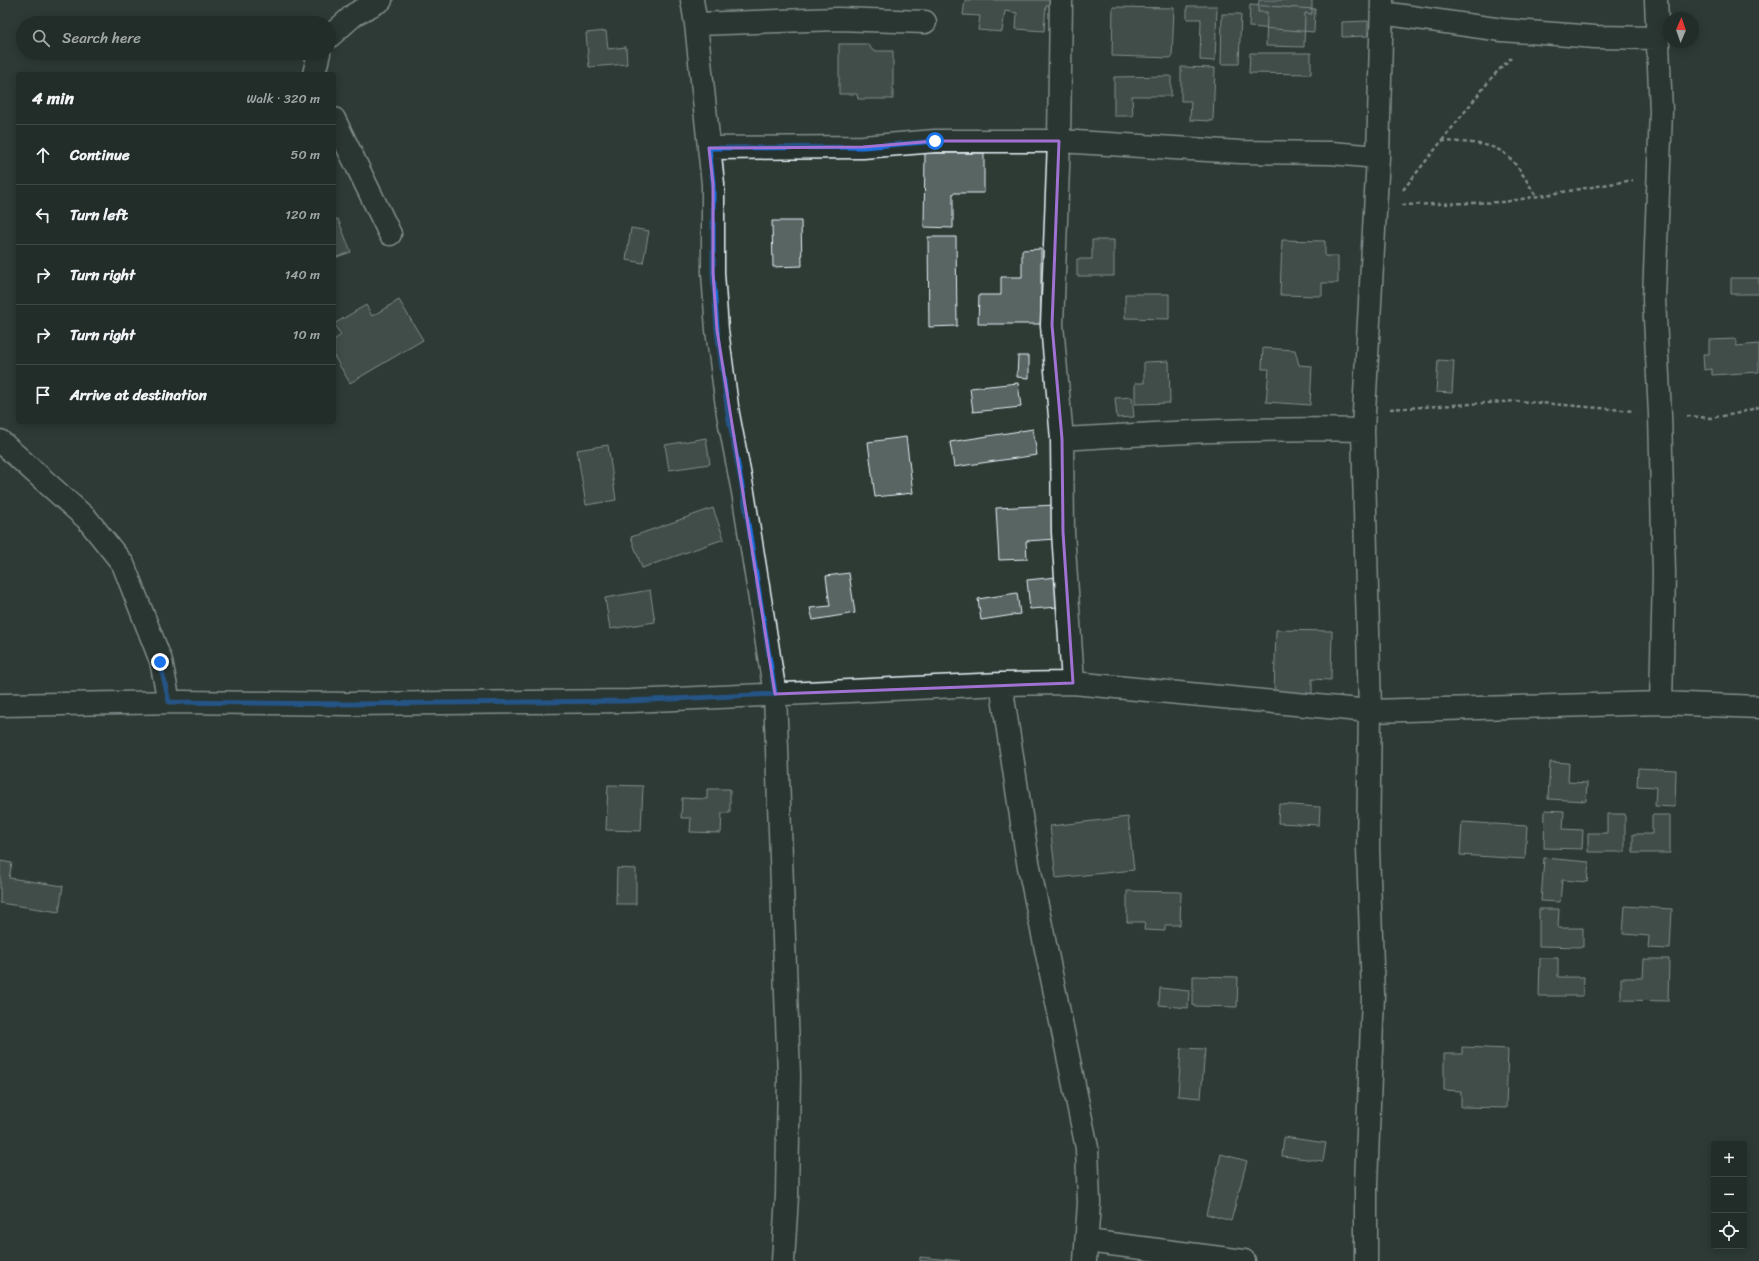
<!DOCTYPE html>
<meta charset="utf-8">
<style>
body{margin:0;font-family:Sriracha,sans-serif;background:#2e3834;color:#f1f3f6}
.controls{position:absolute;right:12px;bottom:12px;display:grid;overflow:hidden;border-radius:4px;box-shadow:0 2px 10px #0003}
.controls button{width:36px;height:36px;display:grid;place-items:center;padding:0;border:0;border-bottom:1px solid #3f4845;background:#222c28;color:#f1f3f6;font:20px sans-serif}
.compass{position:absolute;left:1663px;top:12px;width:36px;height:36px;border-radius:50%;background:#222c28;box-shadow:0 2px 10px #0003;rotate:2deg}
.stop{position:absolute;width:12px;height:12px;margin:-9px;border:3px solid #1a73e8;border-radius:50%;background:#fff}
.stop.end{background:#1a73e8;border-color:#fff;box-shadow:0 1px 4px #0008}
.list{margin:0;padding:0;list-style:none}
h2{display:flex;justify-content:space-between;align-items:center;height:52px;margin:0;padding:0 16px;font-size:17px}
h2 small{font-size:13px;font-weight:400;color:#a2a7a8}
.list li{display:grid;grid-template-columns:26px 1fr auto;gap:12px;align-items:center;box-sizing:border-box;height:60px;padding:0 16px;border-top:1px solid #3f4845}
.list b{display:block;font-size:15px;white-space:nowrap}
.list em{font-size:13px;font-style:normal;color:#a2a7a8}
.icon{flex:none;width:22px;height:22px;fill:none;stroke:currentColor;stroke-width:2;stroke-linecap:round;stroke-linejoin:round}
.map{position:relative;flex:none;width:1759px;height:1261px;overflow:hidden}
.search{position:absolute;background:#222c28;box-shadow:0 2px 10px #0003;left:16px;top:16px;width:320px;height:44px;display:flex;align-items:center;gap:10px;box-sizing:border-box;padding:0 14px;border-radius:22px;color:#a2a7a8;font-size:15px}
.panel{position:absolute;background:#222c28;box-shadow:0 2px 10px #0003;left:16px;top:72px;width:320px;height:352px;border-radius:4px}
.map>svg:first-child{display:block}
</style>
<div class="map">
<svg width="1759" height="1261" viewBox="0 0 1759 1261">
<rect width="100%" height="100%" fill="#2e3b35"/>
<filter id="ink" filterUnits="userSpaceOnUse"><feTurbulence type="fractalNoise" baseFrequency=".025" numOctaves="2"/><feDisplacementMap in="SourceGraphic" scale="8" xChannelSelector="R" yChannelSelector="G"/><feConvolveMatrix kernelMatrix="1 2 1 2 8 2 1 2 1" color-interpolation-filters="sRGB"/></filter>
<g filter="url(#ink)">
<path fill="#596563" stroke="#e8f1f8" d="M965,0H1055L1054,6L1046,5L1044,31L1016,29L1017,13L1005,11L1002,32L978,30L980,16L963,15Z
M1259,0H1312V14L1305,13L1304,47L1266,46L1267,12H1258Z
M1250,5L1315,9L1314,32L1249,27Z
M1187,6H1217L1215,61L1200,60L1201,19H1187Z
M1113,7L1174,8L1172,58L1112,56Z
M1222,14H1241L1239,64H1221Z
M1368,21V36L1342,37V22Z
M606,31L608,49L626,47L627,64L589,67L586,33Z
M839,44H868L873,51H893V99H858L857,94H839Z
M1250,53H1311V74L1249,73Z
M1181,67L1215,68L1213,121L1190,120L1191,101H1181Z
M1171,76V96H1132L1133,116H1114V77Z
M925,153H984V193H953V228L924,227Z
M338,219L351,252L334,258V220Z
M772,221H801L802,266L773,267Z
M631,228L649,231L643,263L626,260Z
M928,237H956L957,326L929,327Z
M1092,240H1114V276H1077V259H1092Z
M1282,240L1325,241V256H1338V283H1322V296L1280,295Z
M1041,249V324H978L979,295H1001V277H1022V250Z
M1731,278H1759V294H1731Z
M1125,294H1169V319L1125,318Z
M399,300L423,340L350,383L334,356V340L341,335L334,324L366,305L372,316Z
M1736,339V346L1759,344V372L1712,375V369L1704,370L1703,354H1709V340Z
M1263,348L1295,350L1299,365L1312,366L1310,405L1266,402L1269,369H1262Z
M1018,356H1029V378L1017,377Z
M1438,360L1454,361L1452,393L1436,392Z
M1169,361L1170,403L1135,404V383H1144V362Z
M1018,383L1021,407L973,412L970,388Z
M1132,397L1134,417L1117,418L1115,398Z
M1033,429L1037,455L954,467L950,442Z
M906,437L913,493L875,497L868,442Z
M706,438L710,464L669,470L665,445Z
M608,445L616,500L586,505L577,450Z
M1055,505L1057,539L1026,541L1027,559L999,560L996,508Z
M713,508L724,539L642,568L631,537Z
M849,573L855,613L813,620L810,608L830,606L826,576Z
M1057,577L1059,607L1030,609L1027,580Z
M650,590L655,622L610,629L605,598Z
M1017,593L1020,614L981,620L978,599Z
M1276,630L1332,631L1331,680L1312,679V695L1274,694Z
M1550,762L1569,763L1568,782L1587,783L1586,801L1548,799Z
M1638,768L1676,770L1675,807L1655,806L1656,787L1637,786Z
M608,785L643,786L641,831L606,830Z
M707,789H730V813H722L721,833L690,832L691,818H681L682,798L707,799Z
M1279,804L1320,807L1319,825L1278,823Z
M1545,810L1564,811L1563,829L1583,830L1582,849L1544,848Z
M1607,814H1625V852H1588V833H1607Z
M1652,815H1670V853H1633V834H1652Z
M1128,817L1134,870L1056,878L1050,826Z
M1462,822L1527,826L1525,859L1460,855Z
M1544,858L1589,862L1587,882L1562,880L1560,902L1541,901Z
M0,861L12,863L9,878L63,886L59,912L0,903Z
M617,868L636,869V904H616Z
M1127,891L1181,892L1180,925H1165V931L1144,930L1145,922H1127Z
M1625,906L1672,909L1670,949L1648,948L1649,936L1623,934Z
M1539,909H1559L1558,928H1583V947L1539,946Z
M1540,958H1558V977H1584L1583,996H1539Z
M1644,959H1669L1668,1001L1621,1000V978H1643Z
M1193,976L1238,977L1237,1007L1193,1006Z
M1160,988L1189,991L1188,1008L1159,1005Z
M1462,1047L1508,1049L1506,1108L1461,1107V1091L1444,1090V1054H1462Z
M1181,1048L1205,1049L1201,1098L1178,1096Z
M1284,1137L1326,1143L1323,1161L1282,1156Z
M1221,1154L1247,1161L1231,1221L1206,1214Z
M920,1257L960,1261H920Z"/>
<g fill="none" stroke-linecap="round" stroke-linejoin="round">
<defs>
<path id="minor" d="M692,0L696,24L713,184V273L717,330L728,414L743,492L775,694L789,1075L787,1196L783,1261
M1061,0L1059,141L1052,325L1062,439L1063,532L1073,683
M1656,0L1661,111L1654,299L1660,414L1664,574L1661,703
M1382,13L1502,30L1595,37L1658,38
M696,24L838,19L925,22
M329,37L355,14L381,0
M314,74L319,53
M334,119L390,234
M709,148L863,147L935,141H1059L1240,152L1331,153L1378,157
M1062,439C1162,433 1262,427 1363,430
M0,441L87,519L123,564L161,661L169,702
M1001,684L1028,862L1087,1148L1089,1203L1085,1261
M0,705L182,702L349,704L631,701L1001,684L1073,683L1370,711L1661,703L1759,707
M1087,1241L1244,1261
M1366,1261V1186L1373,995L1368,848L1370,711L1363,430L1378,157L1382,0"/>
</defs>
<use href="#minor" stroke="#e8f1f8" stroke-width="25"/>
<path stroke="#e8f1f8" stroke-width="2.5" stroke-dasharray="4 3" stroke-linecap="butt" d="M1442,141C1459,142 1492,142 1505,154C1519,165 1527,182 1536,196
M1403,190L1493,76L1511,58
M1402,205L1504,202L1633,180
M1390,409L1518,401L1634,411
M1687,416L1710,418L1735,414L1759,407"/>
<use href="#minor" stroke="#26332d" stroke-width="22"/>
</g>
</g>
<g fill="none" stroke-linecap="round" stroke-linejoin="round" filter="url(#ink)">
<path stroke="#1a73e8" stroke-width="5" d="M160,662L169,702L349,704L631,701L775,694L743,492L728,414L717,330L713,273V184L709,148L863,147L935,141"/>
</g>
<path d="M0 0H1759V1261H0ZM935,141H1059L1052,325L1062,439L1063,532L1073,683L775,694L717,330L713,273V184L709,148L863,147Z" fill="#2e3b35" fill-opacity=".55" fill-rule="evenodd"/>
<path fill="none" stroke="#a171d3" stroke-width="3" stroke-linejoin="round" d="M935,141H1059L1052,325L1062,439L1063,532L1073,683L775,694L717,330L713,273V184L709,148L863,147Z"/>
</svg>
<div class="controls">
<button>+</button>
<button>−</button>
<button><svg class="icon" aria-label="locate" viewBox="0 0 24 24"><circle cx="12" cy="12" r="6"/><path d="M12 2v4M12 18v4M2 12h4M18 12h4"/></svg></button>
</div>
<svg class="compass" viewBox="-18 -18 36 36"><path d="M0-13l5 13h-10z" fill="#e53935"/><path d="M0 13l5-13h-10z" fill="#a2a7a8"/></svg>
<div class="stop" style="left:935px;top:141px"></div>
<div class="stop end" style="left:160px;top:662px"></div>
<div class="search"><svg class="icon" aria-label="search" viewBox="0 0 24 24"><circle cx="10" cy="10" r="6"/><path d="M15 15l6 6"/></svg>Search here</div>
<section class="panel">
<h2>4 min<small>Walk · 320 m</small></h2>
<ul class="list">
<li><svg class="icon" aria-label="ahead" viewBox="0 0 24 24"><path d="M12 20V5M6 11l6-6 6 6"/></svg><div><b>Continue</b></div><em>50 m</em></li>
<li><svg class="icon" aria-label="left" viewBox="0 0 24 24"><path d="M17 20v-9H6M10 6l-5 5 5 5"/></svg><div><b>Turn left</b></div><em>120 m</em></li>
<li><svg class="icon" aria-label="right" viewBox="0 0 24 24"><path d="M7 20v-9h11M14 6l5 5-5 5"/></svg><div><b>Turn right</b></div><em>140 m</em></li>
<li><svg class="icon" aria-label="right" viewBox="0 0 24 24"><path d="M7 20v-9h11M14 6l5 5-5 5"/></svg><div><b>Turn right</b></div><em>10 m</em></li>
<li><svg class="icon" aria-label="arrive" viewBox="0 0 24 24"><path d="M6 21V4h12l-3 4 3 4H6"/></svg><div><b>Arrive at destination</b></div></li>
</ul>
</section>
</div>
